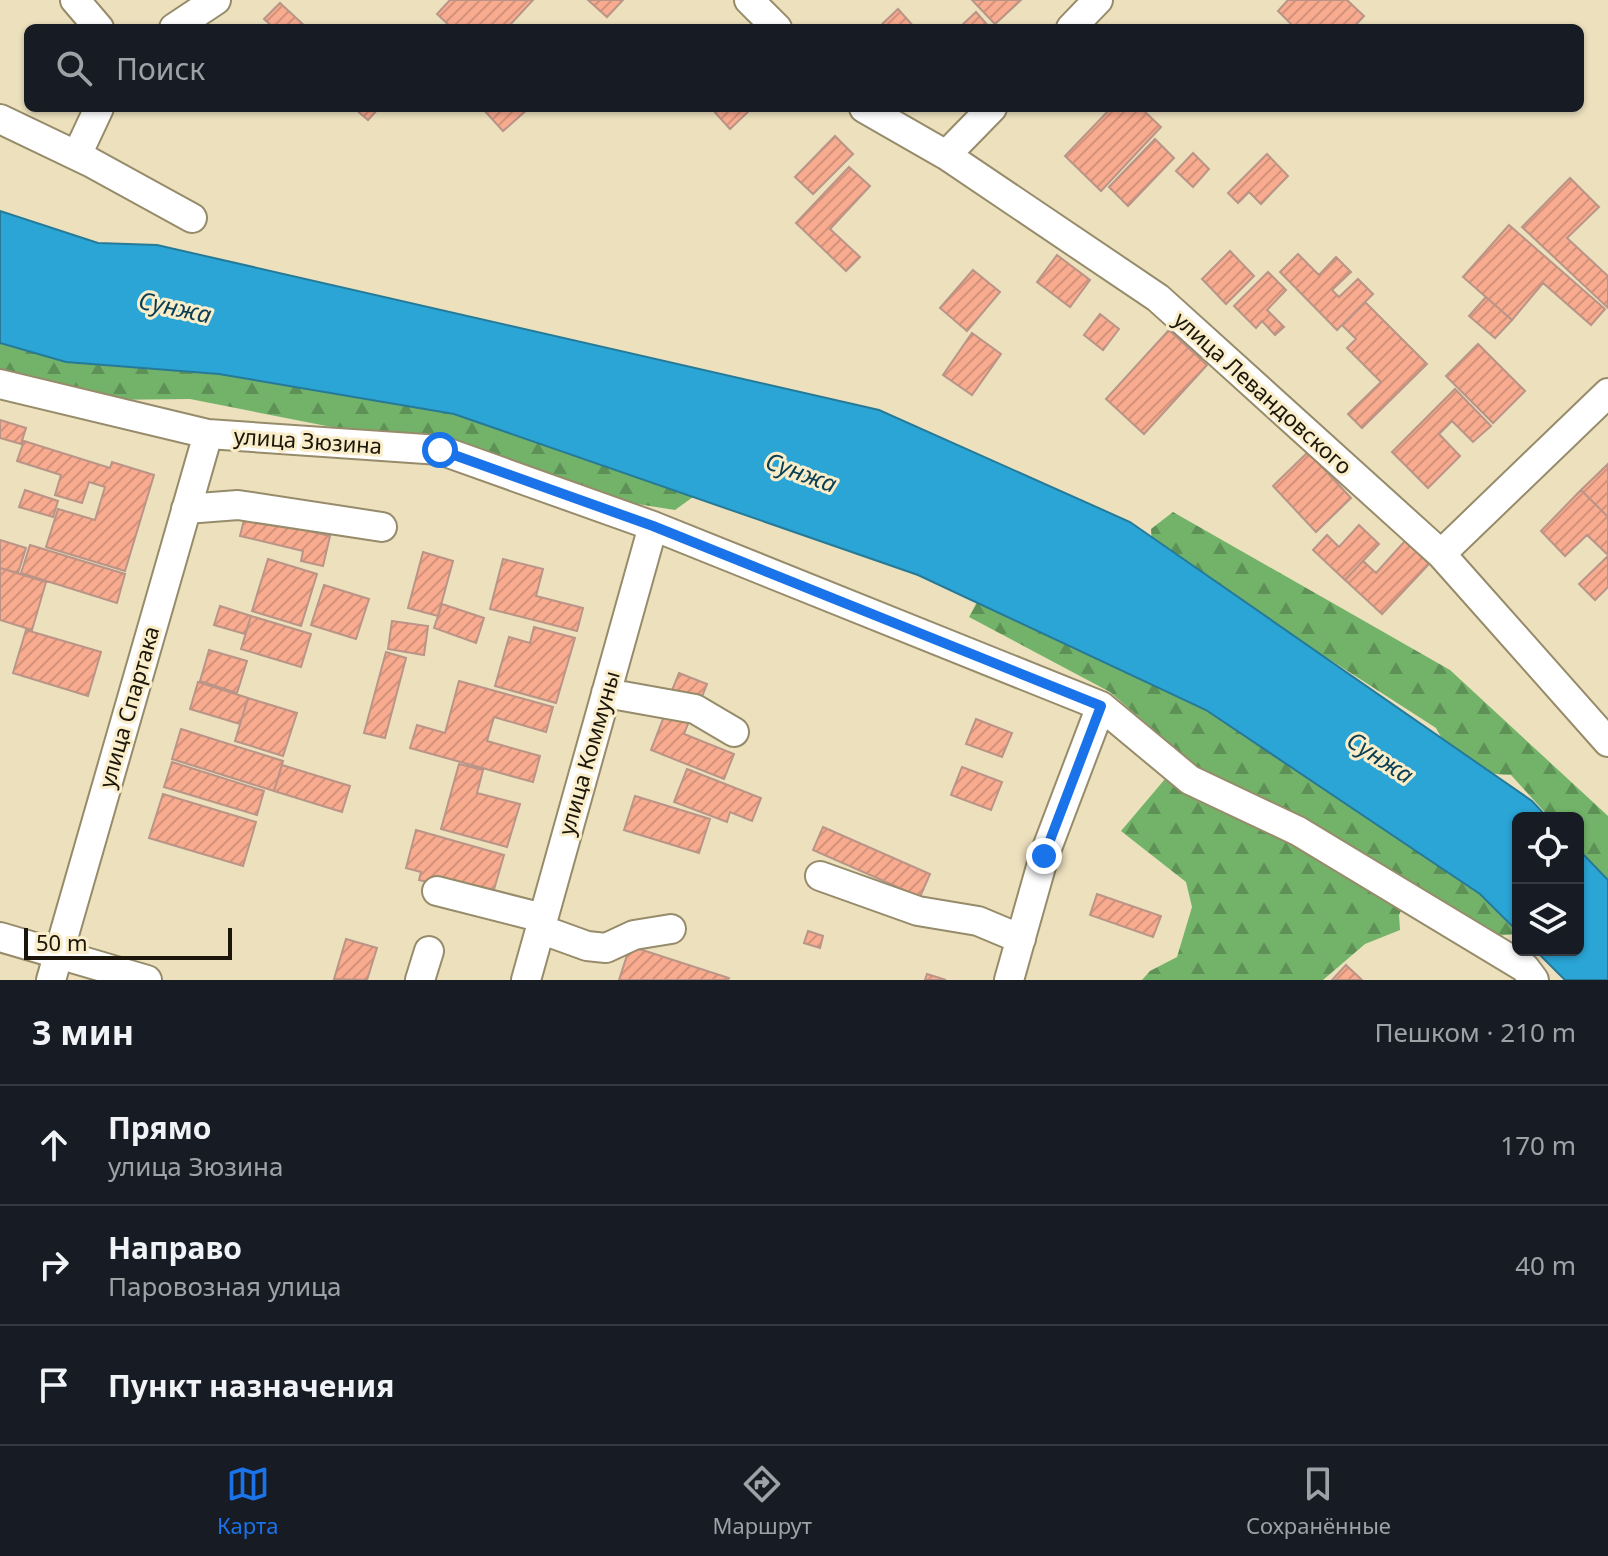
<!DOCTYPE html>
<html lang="ru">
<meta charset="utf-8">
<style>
body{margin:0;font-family:"Noto Sans",sans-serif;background:#242831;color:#f1f3f6}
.controls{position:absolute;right:24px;bottom:24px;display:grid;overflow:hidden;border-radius:12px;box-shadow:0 2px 6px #0004}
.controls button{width:72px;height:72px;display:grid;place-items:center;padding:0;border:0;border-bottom:2px solid #363941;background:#171b24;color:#f1f3f6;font:40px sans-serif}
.scale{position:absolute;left:24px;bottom:20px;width:208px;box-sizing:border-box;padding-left:8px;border:4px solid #1b1609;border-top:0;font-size:22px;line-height:28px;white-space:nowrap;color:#1b1609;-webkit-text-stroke:6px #f9edca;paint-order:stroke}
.stop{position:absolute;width:24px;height:24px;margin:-18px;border:6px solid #1a73e8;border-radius:50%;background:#fff}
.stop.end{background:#1a73e8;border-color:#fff;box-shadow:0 2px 8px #0008}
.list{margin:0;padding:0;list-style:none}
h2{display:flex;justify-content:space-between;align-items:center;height:104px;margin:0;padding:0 32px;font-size:34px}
h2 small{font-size:26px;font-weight:400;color:#9ea1a6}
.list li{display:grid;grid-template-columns:52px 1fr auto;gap:24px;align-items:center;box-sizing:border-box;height:120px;padding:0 32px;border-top:2px solid #363941}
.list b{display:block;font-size:30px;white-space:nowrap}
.list p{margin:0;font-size:26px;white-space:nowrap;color:#9ea1a6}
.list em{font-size:26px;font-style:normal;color:#9ea1a6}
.icon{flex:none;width:44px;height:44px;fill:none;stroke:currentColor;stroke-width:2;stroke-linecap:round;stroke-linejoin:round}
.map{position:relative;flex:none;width:1608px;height:980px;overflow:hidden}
.search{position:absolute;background:#171b24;box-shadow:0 2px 6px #0004;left:24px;right:24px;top:24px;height:88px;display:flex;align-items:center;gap:20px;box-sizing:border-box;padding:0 28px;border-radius:12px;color:#9ea1a6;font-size:30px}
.sheet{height:464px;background:#171b24}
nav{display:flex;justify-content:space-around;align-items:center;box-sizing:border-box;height:112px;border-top:2px solid #363941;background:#171b24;font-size:22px;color:#9ea1a6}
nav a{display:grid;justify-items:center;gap:4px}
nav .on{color:#1a73e8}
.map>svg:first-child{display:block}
</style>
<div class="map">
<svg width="1608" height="980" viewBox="0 0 1608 980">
<defs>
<pattern id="forest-firs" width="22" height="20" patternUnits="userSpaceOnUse" patternTransform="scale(2)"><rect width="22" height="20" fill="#72b369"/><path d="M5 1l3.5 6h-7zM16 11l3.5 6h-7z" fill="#5d9155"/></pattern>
<pattern id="building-hatch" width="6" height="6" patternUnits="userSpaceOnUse" patternTransform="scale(2)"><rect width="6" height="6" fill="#f8ab8f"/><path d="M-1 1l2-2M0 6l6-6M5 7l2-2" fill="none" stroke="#d4927a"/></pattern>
</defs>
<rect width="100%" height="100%" fill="#ece0bd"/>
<path fill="url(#forest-firs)" d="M0,343L66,362L219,374L454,414L693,497L675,510L606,499L357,432L190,399L101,400L0,374Z
M1173,512L1450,670L1608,816V901L1578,861V818H1550L1511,775C1473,774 1454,762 1436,728L1152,545L1151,529Z
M977,602L1206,710L1480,894L1518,934L1494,936L1412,886L1399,915L1400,930L1365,944L1323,980H1142L1150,971L1177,957L1192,907L1186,882L1121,831L1165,779L1222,789L1110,692L969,617Z"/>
<path fill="#2aa5d5" stroke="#267a98" stroke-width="2" d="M0,211L98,243L157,245L879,410L1130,522L1532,801L1548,818H1518V932L1480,894L1206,710L918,575L454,414L219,374L66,362L0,343Z
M1578,849L1608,880V980H1565L1535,950H1578Z"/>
<path fill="url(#building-hatch)" stroke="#b99487" stroke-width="2" d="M450,0H533L507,28H452L437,14Z
M588,0H623L607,17Z
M972,0H1021L995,24Z
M1288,0H1347L1364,16L1353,28H1295L1278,11Z
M280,3L307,28H274L264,19Z
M898,9L915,28H878Z
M976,12L990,28H959Z
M354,108H379L368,120Z
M482,108H529L503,131Z
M711,108H752L730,129Z
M1111,108H1141L1161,127L1101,191L1065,156Z
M835,136L853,154L813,194L795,177Z
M1155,139L1174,158L1128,206L1109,187Z
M1193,153L1209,169L1193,187L1176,171Z
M1267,154L1288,176L1261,204L1249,192L1238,203L1228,193Z
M849,167L870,186L830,229L860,257L846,271L796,223Z
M1570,178L1599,207L1567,238L1608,276V308L1522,227Z
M1509,225L1605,309L1591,325L1543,283L1512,320L1463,277Z
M1230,251L1254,276L1226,304L1202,279Z
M1298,254L1319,275L1336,257L1351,272L1332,290L1339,297L1358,279L1373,294L1337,330L1280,272Z
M1057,255L1090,280L1070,307L1037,282Z
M973,270L1000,292L967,331L940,308Z
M1268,272L1286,290L1267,310L1284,327L1275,335L1262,321L1256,328L1234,306Z
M1486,297L1512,320L1495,338L1469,316Z
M1365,302L1427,364L1362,428L1348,414L1381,382L1347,348L1356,339L1342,325Z
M1100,314L1119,329L1103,350L1084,335Z
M1169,330L1207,365L1144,434L1106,399Z
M972,333L1001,354L972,395L943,375Z
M1478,344L1525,391L1493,423L1446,376Z
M1455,389L1491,426L1473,442L1452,421L1439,434L1460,456L1428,488L1392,452Z
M0,420L26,428L21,444L0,438Z
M24,441L110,468L112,462L154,475L125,571L46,547L58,509L95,520L105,487L89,482L82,503L55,495L61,475L17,461Z
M1308,452L1351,498L1316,532L1273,486Z
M1608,464V517L1581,490Z
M25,490L58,501L53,517L19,507Z
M1581,490L1608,517V555L1587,535L1565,556L1541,531Z
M245,516L330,536L323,566L301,561L303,551L240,536Z
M1359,525L1379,544L1345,580L1313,550L1327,535L1339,547Z
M0,540L26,548L18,573L0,568Z
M1405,541L1429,564L1382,614L1345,580L1363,561L1376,573Z
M30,545L125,574L117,603L21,573Z
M423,552L453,561L438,616L408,608Z
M1608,556V587L1595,600L1579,584Z
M268,559L317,574L301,626L252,611Z
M503,559L543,569L536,596L583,608L577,631L490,609Z
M0,568L46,582L32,630L0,620Z
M324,585L369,599L356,639L311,625Z
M442,604L484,618L476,643L434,628Z
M220,606L251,616L245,634L214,625Z
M251,616L311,634L301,667L241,649Z
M392,621L428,626L424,655L388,649Z
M534,627L575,638L556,703L495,686L509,637L530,643Z
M26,630L101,652L88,696L13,673Z
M209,650L247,661L237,693L200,681Z
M386,652L406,658L385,738L364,733Z
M679,673L707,684L699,704L671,693Z
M459,681L553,707L546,732L494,717L487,741L540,756L533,782L410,748L417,725L445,733Z
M198,682L248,698L240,724L190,709Z
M248,698L297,713L283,756L235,741Z
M668,706L691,716L684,734L734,754L724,779L651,750Z
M976,719L1012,733L1002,757L966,744Z
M181,729L283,761L274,791L172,759Z
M172,762L264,791L257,815L164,787Z
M459,764L483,770L477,793L520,804L507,847L441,829Z
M282,765L350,786L342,812L274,791Z
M962,767L1002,782L991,810L951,795Z
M687,769L761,798L752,821L730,812L727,822L674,802Z
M163,794L256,822L243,866L149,838Z
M635,796L710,819L699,853L624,830Z
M823,827L930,874L920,897L813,850Z
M416,830L504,855L493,893L438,877L436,884L419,880L421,872L406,868Z
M1097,894L1161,916L1153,937L1090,915Z
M808,931L823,936L820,948L804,943Z
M346,939L377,948L367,980L334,979Z
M630,946L729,978L728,980H619Z
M1346,965L1362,980H1332Z
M927,974L946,980H925Z"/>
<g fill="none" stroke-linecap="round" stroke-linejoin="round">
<defs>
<path id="minor" d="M75,0L99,28
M749,0L777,28
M174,28L216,0
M1071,28L1098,0
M864,108L946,155L1158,298L1441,554L1608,742
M0,119L90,162L192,218
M77,155L99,108
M946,155L992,108
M0,384L208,434L440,450L653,526L1101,706L1190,780L1298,831L1525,968L1534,980
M186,509L238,505L382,527
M1441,554L1608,393
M606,693L695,709L734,732
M820,876L918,911L978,921L1021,939
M437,891L543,918
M540,929L587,946L606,948L634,935L671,929
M0,937L147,980
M51,980L208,434
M420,980L429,951
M526,980L653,526
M1009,980L1044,856L1101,706"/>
</defs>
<use href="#minor" stroke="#968b6a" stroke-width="32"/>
<use href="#minor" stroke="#fff" stroke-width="28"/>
</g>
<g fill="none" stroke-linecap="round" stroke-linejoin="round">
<path stroke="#1a73e8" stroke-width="10" d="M440,450L653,526L1101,706L1044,856"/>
</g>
<g text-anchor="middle" stroke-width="6" stroke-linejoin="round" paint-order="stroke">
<g font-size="22" fill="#1b1609" stroke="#f9edca">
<text transform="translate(1263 393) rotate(42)" y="8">улица Левандовского</text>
<text transform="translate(308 441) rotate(4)" y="8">улица Зюзина</text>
<text transform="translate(129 707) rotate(-74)" y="8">улица Спартака</text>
<text transform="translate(589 753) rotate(-74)" y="8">улица Коммуны</text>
</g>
<g font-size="24" font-style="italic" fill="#0b3e52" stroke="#f9edca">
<text transform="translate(175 308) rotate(12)" y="8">Сунжа</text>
<text transform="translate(801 473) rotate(20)" y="8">Сунжа</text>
<text transform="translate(1380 758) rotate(33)" y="8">Сунжа</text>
</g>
</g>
</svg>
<div class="controls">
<button><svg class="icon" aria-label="locate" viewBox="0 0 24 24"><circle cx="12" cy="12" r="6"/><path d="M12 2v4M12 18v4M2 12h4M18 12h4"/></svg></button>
<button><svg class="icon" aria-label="layers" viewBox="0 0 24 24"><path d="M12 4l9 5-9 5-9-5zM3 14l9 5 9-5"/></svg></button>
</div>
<div class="scale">50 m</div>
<div class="stop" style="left:440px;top:450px"></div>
<div class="stop end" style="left:1044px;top:856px"></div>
<div class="search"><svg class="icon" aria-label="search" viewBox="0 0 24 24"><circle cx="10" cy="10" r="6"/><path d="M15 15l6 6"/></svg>Поиск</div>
</div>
<section class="sheet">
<h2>3 мин<small>Пешком · 210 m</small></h2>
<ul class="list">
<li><svg class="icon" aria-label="ahead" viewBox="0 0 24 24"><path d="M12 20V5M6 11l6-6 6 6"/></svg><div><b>Прямо</b><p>улица Зюзина</p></div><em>170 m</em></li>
<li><svg class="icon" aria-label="right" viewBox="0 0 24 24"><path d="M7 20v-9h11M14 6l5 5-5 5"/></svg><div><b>Направо</b><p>Паровозная улица</p></div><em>40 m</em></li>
<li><svg class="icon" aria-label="arrive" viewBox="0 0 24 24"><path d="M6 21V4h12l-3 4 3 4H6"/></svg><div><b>Пункт назначения</b></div></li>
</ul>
</section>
<nav>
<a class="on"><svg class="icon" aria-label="map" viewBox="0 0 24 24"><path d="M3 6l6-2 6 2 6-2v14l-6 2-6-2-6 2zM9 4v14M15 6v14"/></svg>Карта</a>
<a><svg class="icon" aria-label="directions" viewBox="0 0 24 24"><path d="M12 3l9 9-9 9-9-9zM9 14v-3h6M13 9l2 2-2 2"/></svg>Маршрут</a>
<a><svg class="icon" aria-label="saved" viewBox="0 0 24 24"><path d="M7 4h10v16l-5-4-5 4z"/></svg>Сохранённые</a>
</nav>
